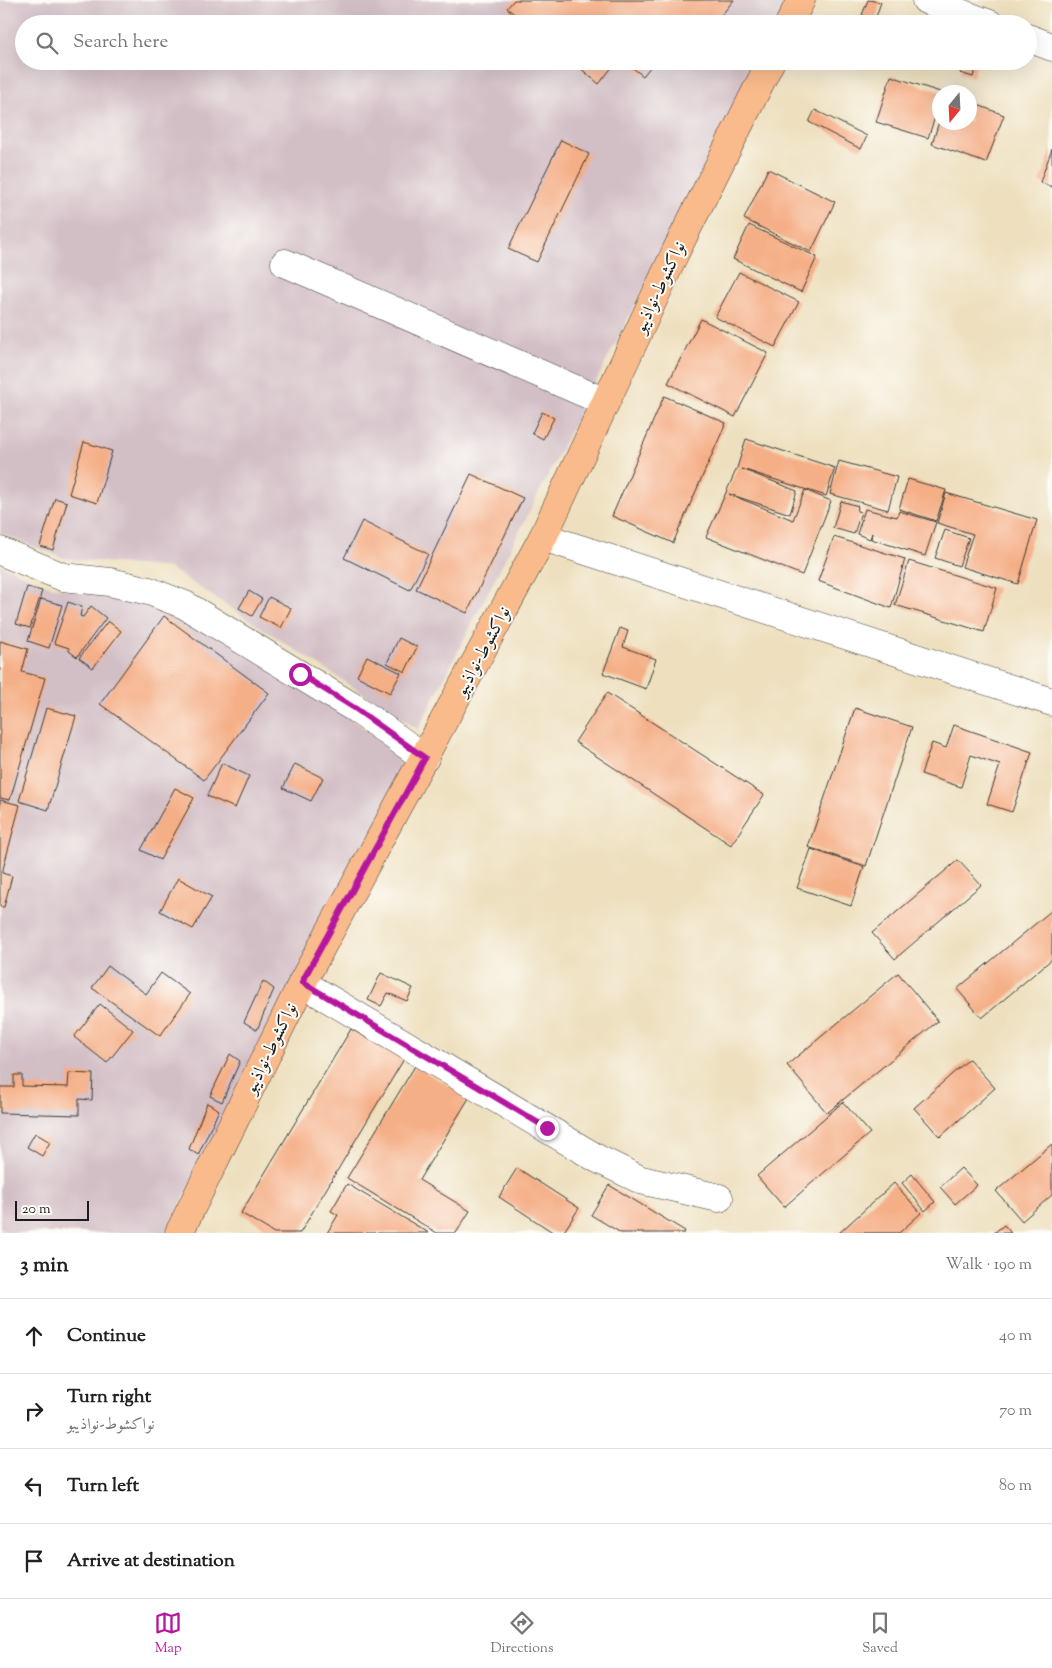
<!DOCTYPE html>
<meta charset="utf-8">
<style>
body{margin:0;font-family:"Sorts Mill Goudy",Amiri,serif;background:#f2f2f2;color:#202124}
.compass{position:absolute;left:932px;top:85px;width:45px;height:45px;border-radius:50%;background:#fff;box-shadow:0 5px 20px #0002;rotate:198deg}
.scale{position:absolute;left:15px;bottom:12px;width:74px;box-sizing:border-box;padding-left:5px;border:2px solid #1c1c1c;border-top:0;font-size:14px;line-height:18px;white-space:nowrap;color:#1c1c1c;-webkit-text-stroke:4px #fdfcf7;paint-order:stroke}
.stop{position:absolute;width:15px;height:15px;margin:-11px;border:4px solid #b5179e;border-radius:50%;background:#fff}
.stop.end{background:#b5179e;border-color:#fff;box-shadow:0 1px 5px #0008}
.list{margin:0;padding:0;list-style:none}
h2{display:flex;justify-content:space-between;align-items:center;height:65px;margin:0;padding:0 20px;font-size:21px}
h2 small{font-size:16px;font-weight:400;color:#757577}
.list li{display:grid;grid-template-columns:32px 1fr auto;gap:15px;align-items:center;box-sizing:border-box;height:75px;padding:0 20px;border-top:1px solid #e0e0e0}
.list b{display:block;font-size:19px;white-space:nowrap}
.list p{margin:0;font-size:16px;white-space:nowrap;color:#757577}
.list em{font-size:16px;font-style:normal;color:#757577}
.icon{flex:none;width:28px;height:28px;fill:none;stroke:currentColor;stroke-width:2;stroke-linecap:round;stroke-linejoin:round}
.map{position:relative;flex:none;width:1052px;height:1233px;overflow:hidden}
.search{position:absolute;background:#fff;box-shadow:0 5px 20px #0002;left:15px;right:15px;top:15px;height:55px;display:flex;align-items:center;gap:12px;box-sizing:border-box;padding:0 18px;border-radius:28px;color:#757577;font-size:19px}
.sheet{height:365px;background:#fff}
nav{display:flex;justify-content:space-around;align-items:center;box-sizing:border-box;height:70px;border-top:1px solid #e0e0e0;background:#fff;font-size:14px;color:#757577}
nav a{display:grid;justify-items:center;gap:2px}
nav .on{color:#b5179e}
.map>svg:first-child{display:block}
</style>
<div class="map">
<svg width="1052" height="1233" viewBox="0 0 1052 1233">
<rect width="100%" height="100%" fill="#fdfcf7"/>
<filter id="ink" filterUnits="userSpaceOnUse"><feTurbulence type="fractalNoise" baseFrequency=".02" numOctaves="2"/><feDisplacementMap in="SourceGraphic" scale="10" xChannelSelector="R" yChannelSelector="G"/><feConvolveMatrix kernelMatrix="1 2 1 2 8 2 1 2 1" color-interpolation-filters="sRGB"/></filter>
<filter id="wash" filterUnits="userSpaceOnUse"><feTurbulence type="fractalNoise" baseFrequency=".0096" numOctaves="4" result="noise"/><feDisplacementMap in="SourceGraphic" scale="20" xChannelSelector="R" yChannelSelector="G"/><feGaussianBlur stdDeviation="1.12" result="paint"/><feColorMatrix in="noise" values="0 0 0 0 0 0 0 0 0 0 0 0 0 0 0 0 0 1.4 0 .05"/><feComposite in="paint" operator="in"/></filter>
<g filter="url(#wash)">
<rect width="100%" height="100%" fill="#eee0bf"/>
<path fill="#d2bec5" d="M0,0H792L779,24H24V61H760L418,729L169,568L63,558L0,533Z
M0,564L42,584L76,592L164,597L413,760L166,1233H8L0,1228Z"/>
<g id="blocks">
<path fill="#f5af87" d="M514,0H734L714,24H526L507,8Z
M868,0L881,2L875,20L862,15Z
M572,61H617L599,84Z
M624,61H655L643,76Z
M963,61H978L973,77L960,73Z
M891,76L940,92V102L928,138L876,122Z
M970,102L1004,115L986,163L932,144L939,122H970Z
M815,110L867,136L861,149L809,122Z
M561,140L589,154L537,262L508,249Z
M1052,149V187L1040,182Z
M768,169L835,202L811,252L744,219Z
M749,225L817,257L801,292L733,259Z
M739,272L799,302L775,347L715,317Z
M701,319L768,353L735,417L668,383Z
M664,396L726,423L673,543L612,516Z
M542,412L554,418L543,439L532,433Z
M746,439L835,468L826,496L742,469L797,491L790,514L729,494L793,520L805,490L831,501L802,575L706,537L737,468Z
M84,442L112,451L97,503L69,494Z
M839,461L897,477L888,510L830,494Z
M471,474L523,498L467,613L416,589Z
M908,479L946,490L936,521L899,509Z
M946,493L1037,520L1018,584L962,567L973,534L937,523Z
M55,498L67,502L53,550L40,546Z
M841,501L858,506L857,511L861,512L854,534L833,528Z
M865,509L897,517L899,511L936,522L925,556L871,539L872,533L870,539L857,534Z
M362,521L428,554L410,590L344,558Z
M945,530L969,538L959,566L935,558Z
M834,537L905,559L891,608L818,581Z
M909,561L997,588L984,632L895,605Z
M27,587L42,591L30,628L16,624Z
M249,591L262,599L252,616L239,608Z
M269,597L291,608L281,628L259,617Z
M41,599L62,605L49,648L28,641Z
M68,602L82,607L80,616L83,617L91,606L106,618L77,657L69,651V648L54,643Z
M164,616L269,693L204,780L100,704Z
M108,621L121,631L93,668L79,658Z
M620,628L628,631L623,647L656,659L646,689L603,673Z
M399,638L417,647L405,672L387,663Z
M0,641L28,649L22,672L45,678L10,800L0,798Z
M367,656L401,673L390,693L357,676Z
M607,693L764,795L731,845L575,742Z
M46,708L76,716L48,810L19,801Z
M855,708L912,727L866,866L808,847Z
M954,725L1032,752L1012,812L987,804L1000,765L971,755L961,787L921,774L932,743L946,748Z
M222,763L249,776L235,808L207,796Z
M295,764L323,778L311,801L283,788Z
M175,788L194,798L160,860L141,850Z
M0,800L20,805L2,873L12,876L4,907H0Z
M811,849L864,867L851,906L797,888Z
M958,860L981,885L895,959L872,933Z
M178,878L212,897L193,929L160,911Z
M1052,910V959L982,1018L957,989Z
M108,966L146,994L161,973L190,994L160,1036L92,988Z
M381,973L413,988L407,1001L388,993L381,1006L368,1000Z
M898,973L938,1021L827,1113L787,1065Z
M263,981L274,989L257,1030L244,1022Z
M100,1004L133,1030L107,1063L74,1037Z
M351,1029L404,1059L300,1233H274L241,1213Z
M230,1054L240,1061L222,1102L210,1096Z
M969,1059L995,1088L940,1137L914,1108Z
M415,1066L469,1098L419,1180L470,1211L456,1233H437L347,1178Z
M69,1073L93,1074L92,1100L79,1099V1115L0,1113V1087H14V1075H22V1086L68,1087Z
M843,1102L870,1133L784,1207L757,1176Z
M207,1103L219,1110L198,1155L189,1149Z
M35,1133L50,1142L42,1156L27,1147Z
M1052,1144V1195L1022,1221L996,1191Z
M517,1168L579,1208L563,1233H554L499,1197Z
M961,1168L977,1185L955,1204L940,1187Z
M912,1174L935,1202L925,1211L902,1183Z
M894,1183L921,1213L899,1233H839Z
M347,1184L429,1233H327L338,1215L331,1211Z
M609,1185L685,1231L684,1233H621L591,1215Z
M1004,1225L1011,1233H994Z"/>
</g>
</g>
<g filter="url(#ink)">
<use href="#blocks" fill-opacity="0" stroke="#3c3934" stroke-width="1"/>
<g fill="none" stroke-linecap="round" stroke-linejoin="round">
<defs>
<path id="minor" d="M926,0L990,24
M1028,38L1052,47
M285,263L605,402
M543,537L1052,702
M0,551L63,577L110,582L149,591L185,605L356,709L425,758
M302,983L598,1159L641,1180L719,1198"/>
<path id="major" d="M789,24L801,0
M179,1233L302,983L543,537L676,251L771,61"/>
</defs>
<use href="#minor" stroke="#3c3934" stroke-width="29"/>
<use href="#major" stroke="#3c3934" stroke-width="29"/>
<use href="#minor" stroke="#fff" stroke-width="28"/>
<use href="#major" stroke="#fabb8c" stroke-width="28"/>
</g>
</g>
<g fill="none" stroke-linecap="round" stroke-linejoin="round" filter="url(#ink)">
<path stroke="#b5179e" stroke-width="6" d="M300,674L356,709L425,758L302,982L547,1128"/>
</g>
<g text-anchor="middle" stroke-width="4" stroke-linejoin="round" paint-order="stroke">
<g font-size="18" fill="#1c1c1c" stroke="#fdfcf7">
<text transform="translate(659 287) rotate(-65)" y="6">نواكشوط-نواذيبو</text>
<text transform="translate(482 651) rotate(-62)" y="6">نواكشوط-نواذيبو</text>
<text transform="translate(270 1048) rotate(-64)" y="6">نواكشوط-نواذيبو</text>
</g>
</g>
</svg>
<svg class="compass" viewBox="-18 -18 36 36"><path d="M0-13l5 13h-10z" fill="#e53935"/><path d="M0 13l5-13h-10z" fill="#757577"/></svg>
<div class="scale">20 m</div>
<div class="stop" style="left:300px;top:674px"></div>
<div class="stop end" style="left:547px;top:1128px"></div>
<div class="search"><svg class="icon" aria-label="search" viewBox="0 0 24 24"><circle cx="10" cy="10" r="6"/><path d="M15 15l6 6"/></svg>Search here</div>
</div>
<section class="sheet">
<h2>3 min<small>Walk · 190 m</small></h2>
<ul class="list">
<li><svg class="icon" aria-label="ahead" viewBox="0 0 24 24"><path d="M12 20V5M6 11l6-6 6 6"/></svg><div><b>Continue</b></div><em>40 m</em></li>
<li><svg class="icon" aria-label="right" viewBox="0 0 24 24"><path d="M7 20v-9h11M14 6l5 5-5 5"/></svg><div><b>Turn right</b><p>نواكشوط-نواذيبو</p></div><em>70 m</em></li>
<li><svg class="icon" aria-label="left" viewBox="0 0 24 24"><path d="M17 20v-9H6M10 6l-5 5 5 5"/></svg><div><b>Turn left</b></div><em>80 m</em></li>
<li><svg class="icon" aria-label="arrive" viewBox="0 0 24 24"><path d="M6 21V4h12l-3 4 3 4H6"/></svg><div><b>Arrive at destination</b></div></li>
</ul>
</section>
<nav>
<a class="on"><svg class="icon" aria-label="map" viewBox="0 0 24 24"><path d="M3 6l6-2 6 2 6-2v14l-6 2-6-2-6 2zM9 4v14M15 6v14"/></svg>Map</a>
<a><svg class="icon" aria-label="directions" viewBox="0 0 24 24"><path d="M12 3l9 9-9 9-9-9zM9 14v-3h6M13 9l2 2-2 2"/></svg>Directions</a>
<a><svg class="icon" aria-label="saved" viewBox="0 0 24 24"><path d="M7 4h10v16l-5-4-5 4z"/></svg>Saved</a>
</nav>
